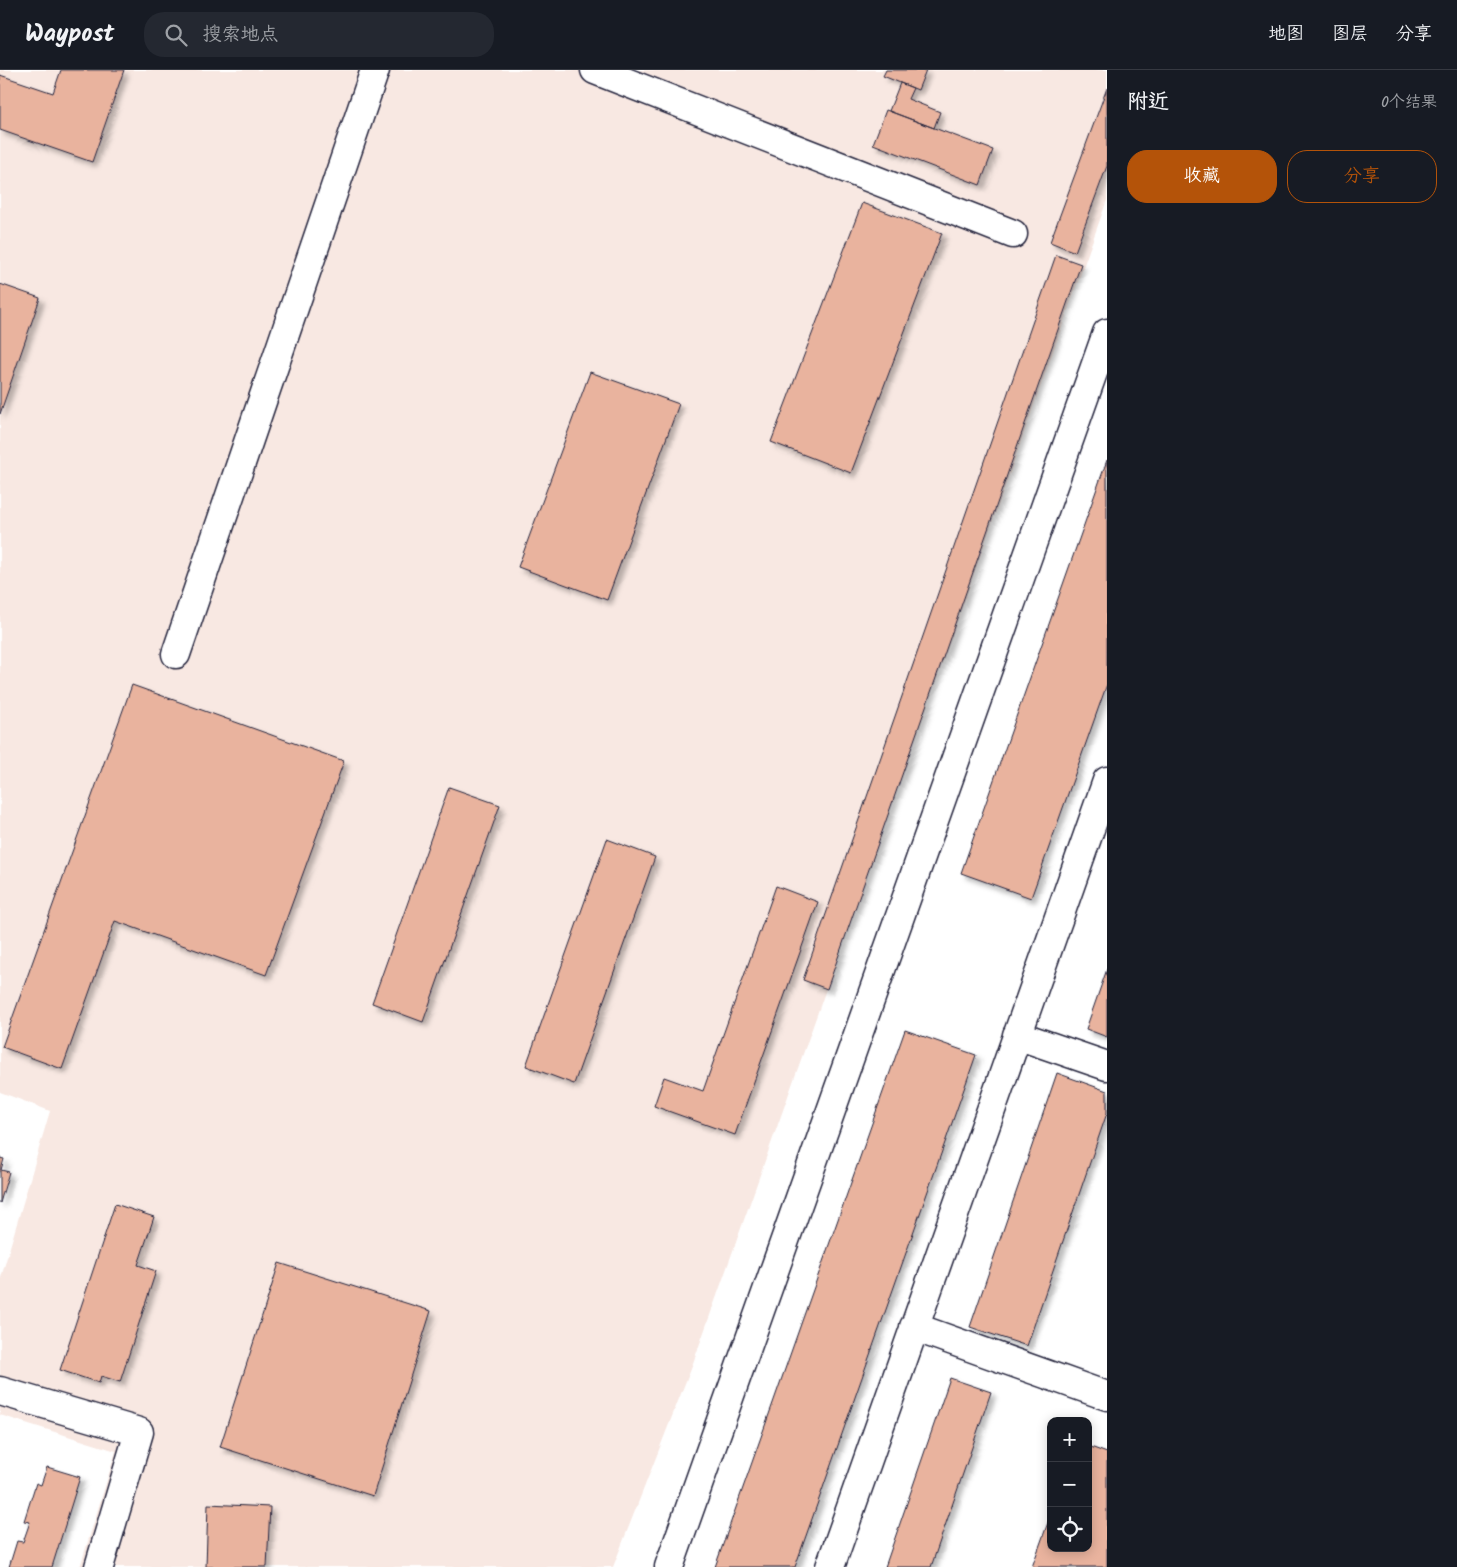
<!DOCTYPE html>
<html lang="zh">
<meta charset="utf-8">
<style>
body{margin:0;font-family:Kalam,"LXGW WenKai TC",sans-serif;background:#242831;color:#f1f3f6}
.controls{position:absolute;right:15px;bottom:15px;display:grid;overflow:hidden;border-radius:10px;box-shadow:0 2px 12px #0003}
.controls button{width:45px;height:45px;display:grid;place-items:center;padding:0;border:0;border-bottom:1px solid #363941;background:#171b24;color:#f1f3f6;font:25px sans-serif}
.list{margin:0;padding:0;list-style:none}
h2{display:flex;justify-content:space-between;align-items:center;height:65px;margin:0;padding:0 20px;font-size:21px}
h2 small{font-size:16px;font-weight:400;color:#9ea1a6}
.actions{display:flex;gap:10px;padding:15px 20px}
.actions a{flex:1;padding:11px 0;border:1px solid #b45309;border-radius:20px;text-align:center;font-size:18px;color:#b45309}
.actions .main{background:#b45309;color:#fff}
.icon{flex:none;width:28px;height:28px;fill:none;stroke:currentColor;stroke-width:2;stroke-linecap:round;stroke-linejoin:round}
.map{position:relative;flex:none;width:1107px;height:1497px;overflow:hidden}
header{display:flex;align-items:center;gap:30px;box-sizing:border-box;height:70px;padding:0 25px;background:#171b24;border-bottom:1px solid #363941}
header strong{font-size:24px}
nav{display:flex;gap:28px;margin-inline-start:auto;font-size:18px}
.search{width:350px;height:45px;background:#242831;display:flex;align-items:center;gap:12px;box-sizing:border-box;padding:0 18px;border-radius:20px;color:#9ea1a6;font-size:19px}
main{display:flex}
aside{flex:1;background:#171b24}
.map>svg:first-child{display:block}
</style>
<header>
<strong>Waypost</strong>
<div class="search"><svg class="icon" aria-label="search" viewBox="0 0 24 24"><circle cx="10" cy="10" r="6"/><path d="M15 15l6 6"/></svg>搜索地点</div>
<nav><a>地图</a><a>图层</a><a>分享</a></nav>
</header>
<main>
<div class="map">
<svg width="1107" height="1497" viewBox="0 0 1107 1497">
<defs>
<filter id="shadow"><feDropShadow dx="4.5" dy="4.5" stdDeviation="2.5" flood-color="#0004"/></filter>
</defs>
<rect width="100%" height="100%" fill="#fff"/>
<filter id="ink" filterUnits="userSpaceOnUse"><feTurbulence type="fractalNoise" baseFrequency=".02" numOctaves="2"/><feDisplacementMap in="SourceGraphic" scale="10" xChannelSelector="R" yChannelSelector="G"/><feConvolveMatrix kernelMatrix="1 2 1 2 8 2 1 2 1" color-interpolation-filters="sRGB"/></filter>
<g filter="url(#ink)">
<path fill="#f8e8e2" d="M0,0H1107V130L693,1293L613,1497H80L116,1381L0,1345V1211L50,1041L0,1022Z"/>
<path fill="#e9b39e" stroke="#22223b" filter="url(#shadow)" d="M61,0H124L92,92L0,60V5L53,23Z
M886,0H926L918,20L883,6Z
M900,13L913,18L908,29L940,42L934,58L889,41Z
M1107,18V96L1075,182L1050,172Z
M886,40L993,80L980,115L873,74Z
M862,133L942,163L851,403L771,372Z
M1056,185L1081,194L827,919L803,910Z
M0,214L40,228L0,344Z
M590,302L679,334L607,530L518,497Z
M1107,390V614L1031,828L961,803Z
M132,615L344,691L266,905L115,851L62,999L2,977Z
M449,717L500,735L423,952L372,933Z
M607,769L655,787L574,1014L526,996Z
M776,816L818,832L735,1065L654,1036L664,1007L703,1021Z
M1107,899V967L1086,959Z
M905,960L976,985L795,1497H715Z
M1057,1003L1107,1021V1043L1027,1276L970,1257Z
M0,1088L4,1089L1,1100L9,1102L0,1133Z
M115,1134L154,1147L138,1195L156,1201L120,1312L101,1306L99,1313L60,1300Z
M279,1193L431,1241L373,1426L220,1377Z
M950,1308L991,1322L931,1497H885Z
M1088,1376L1107,1383V1497H1032L1051,1444V1478H1088Z
M47,1397L80,1407L52,1497H9L17,1471L23,1472L30,1452L24,1451L36,1413L41,1415Z
M208,1434L270,1437L267,1497H206Z"/>
<g fill="none" stroke-linecap="round" stroke-linejoin="round">
<defs>
<path id="minor" d="M595,0L1013,164
M176,584L375,0
M1017,965L1107,996
M914,1257L1107,1326
M0,1321L139,1362L99,1497
M669,1497L1107,263
M830,1497L1107,711"/>
</defs>
<use href="#minor" stroke="#22223b" stroke-width="31"/>
<use href="#minor" stroke="#fff" stroke-width="28"/>
</g>
</g>
</svg>
<div class="controls">
<button>+</button>
<button>−</button>
<button><svg class="icon" aria-label="locate" viewBox="0 0 24 24"><circle cx="12" cy="12" r="6"/><path d="M12 2v4M12 18v4M2 12h4M18 12h4"/></svg></button>
</div>
</div>
<aside>
<h2>附近<small>0个结果</small></h2>
<ul class="list">
</ul>
<div class="actions"><a class="main">收藏</a><a>分享</a></div>
</aside>
</main>
